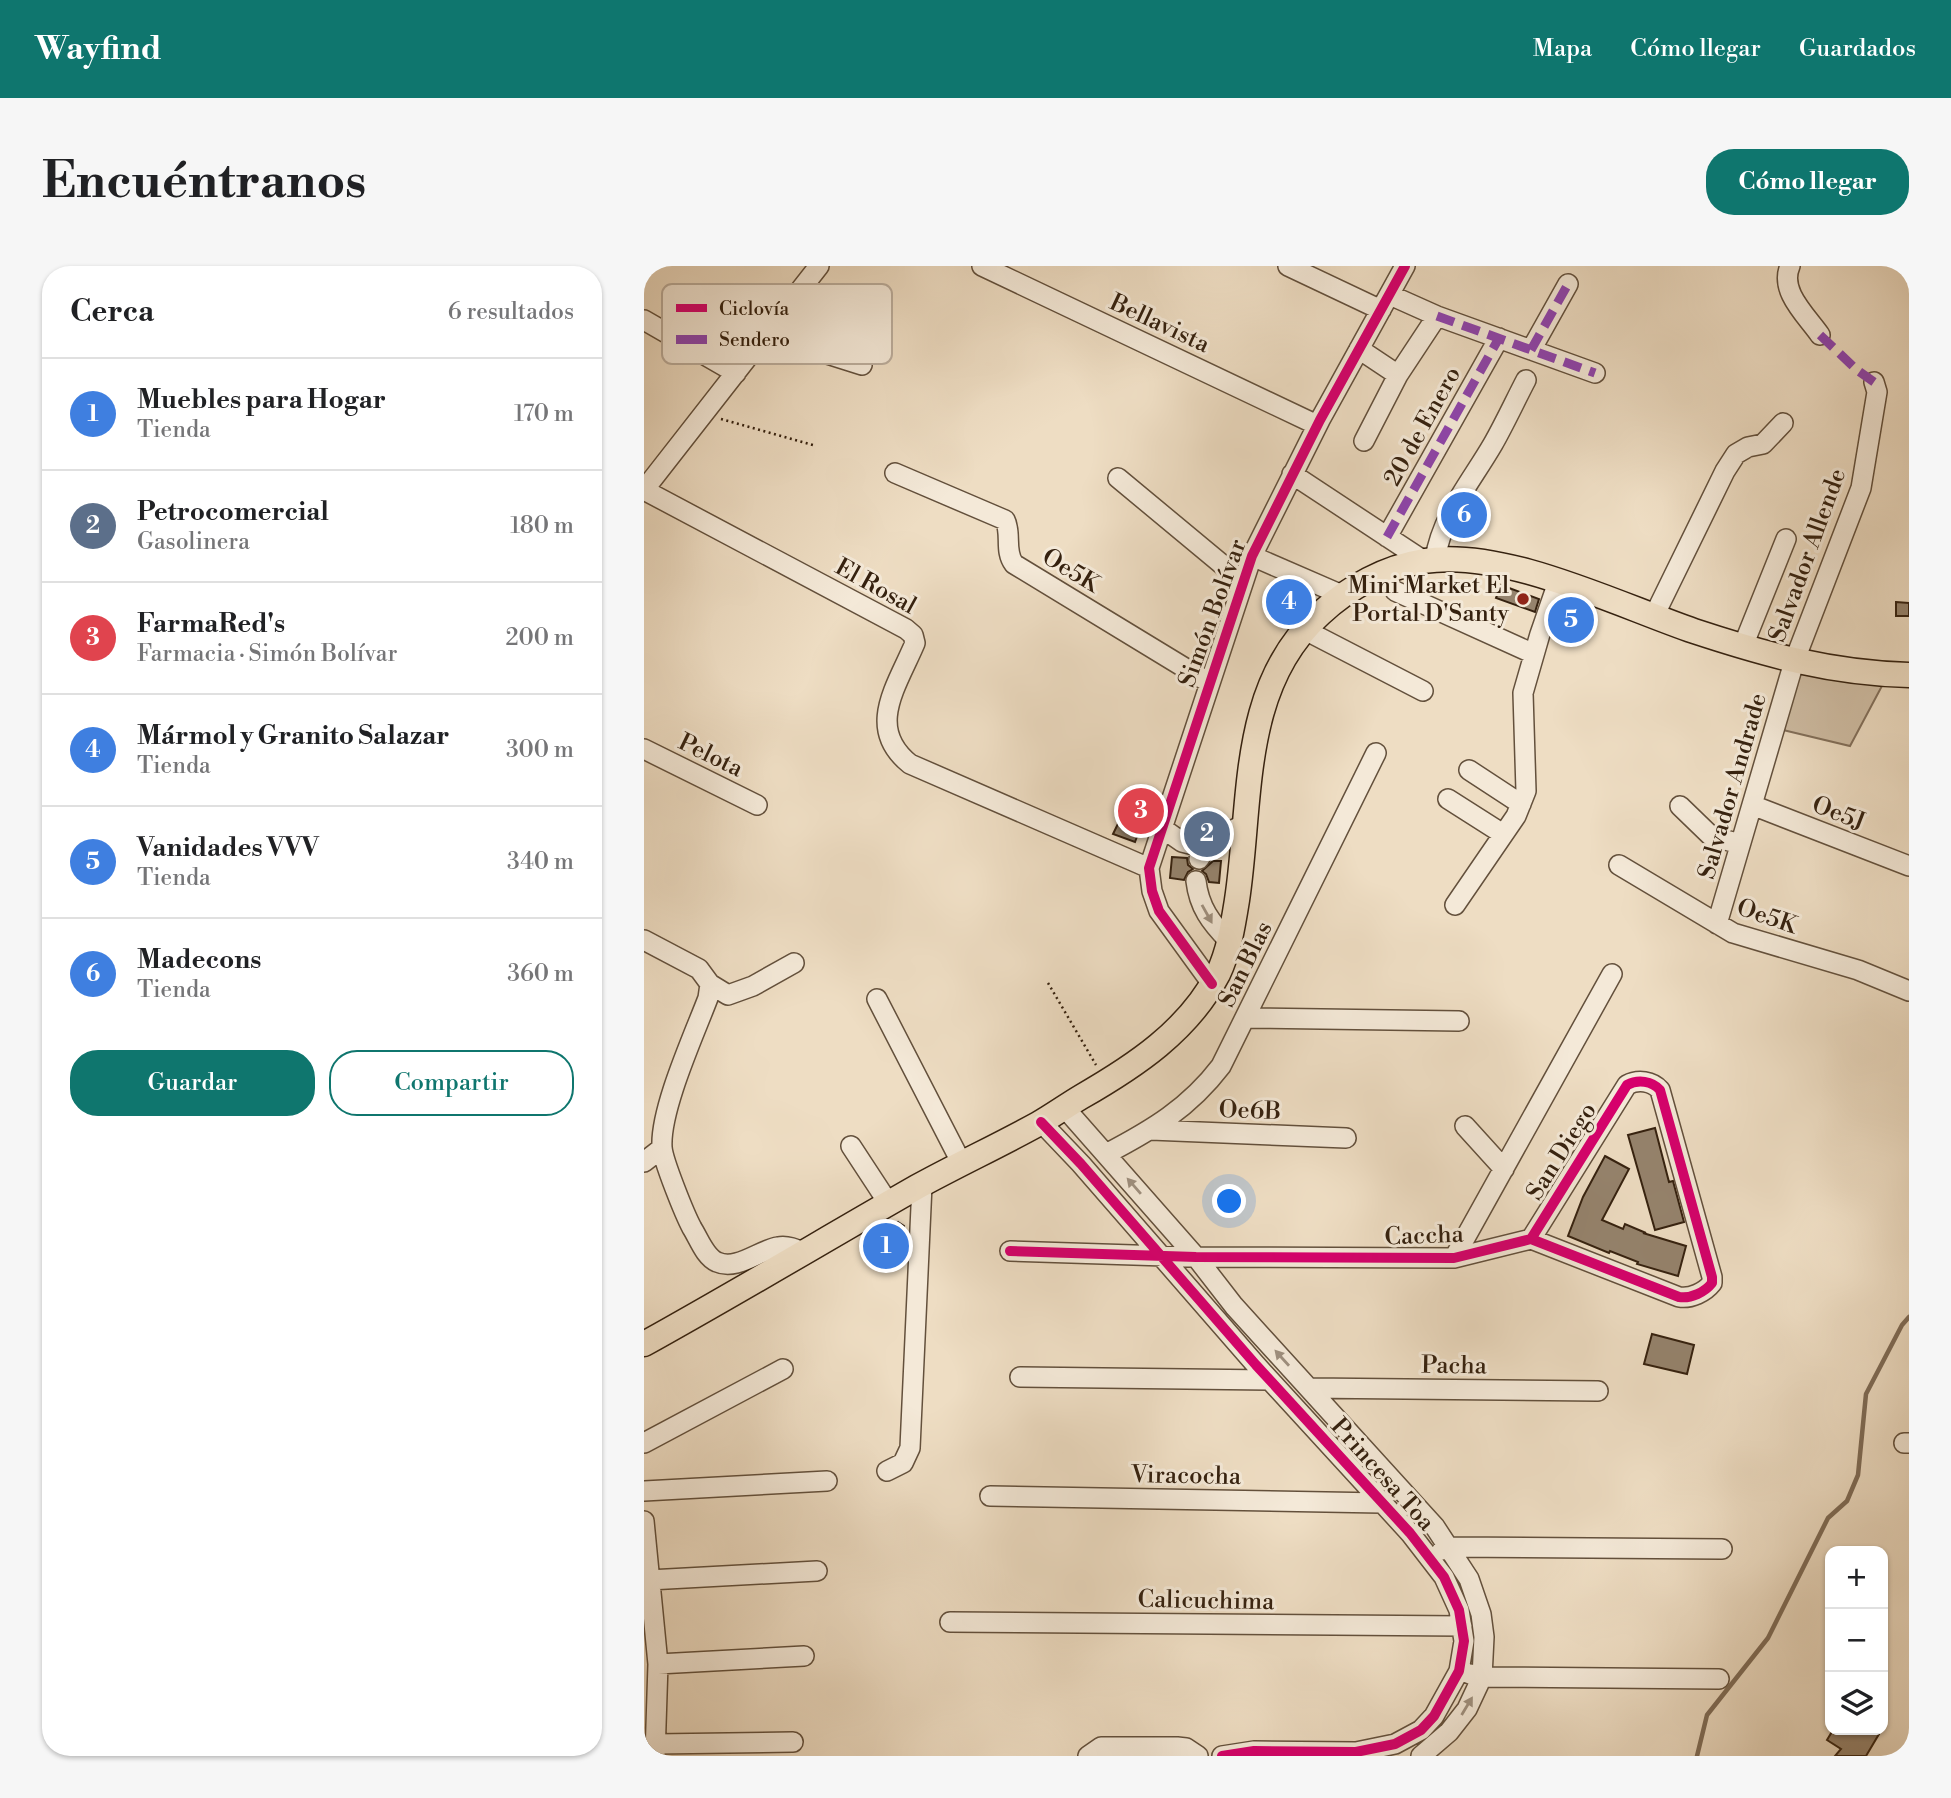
<!DOCTYPE html>
<html lang="es">
<meta charset="utf-8">
<style>
body{margin:0;font-family:"Libre Bodoni",serif;background:#f6f6f6;color:#202124}
.controls{position:absolute;right:21px;bottom:21px;display:grid;overflow:hidden;border-radius:14px;box-shadow:0 2px 5px #0004}
.controls button{width:63px;height:63px;display:grid;place-items:center;padding:0;border:0;border-bottom:2px solid #e0e0e0;background:#fff;color:#202124;font:35px sans-serif}
.you{position:absolute;left:586px;top:936px;width:24px;height:24px;margin:-18px;border:5px solid #fff;border-radius:50%;background:#1a73e8;box-shadow:0 0 0 10px #1a73e833}
.badge{display:grid;place-items:center;width:46px;height:46px;border-radius:50%;background:#0f766e;color:#fff;font-size:23px;font-weight:700}
.pin{position:absolute;translate:-50% -50%;border:4px solid #fff;box-shadow:0 2px 7px #0006}
.list{margin:0;padding:0;list-style:none}
h2{display:flex;justify-content:space-between;align-items:center;height:91px;margin:0;padding:0 28px;font-size:30px}
h2 small{font-size:23px;font-weight:400;color:#757577}
.list li{display:grid;grid-template-columns:46px 1fr auto;gap:21px;align-items:center;box-sizing:border-box;height:112px;padding:0 28px;border-top:2px solid #e0e0e0}
.list b{display:block;font-size:26px;white-space:nowrap}
.list p{margin:0;font-size:23px;white-space:nowrap;color:#757577}
.list em{font-size:23px;font-style:normal;color:#757577}
.actions{display:flex;gap:14px;padding:21px 28px}
.actions a{flex:1;padding:16px 0;border:2px solid #0f766e;border-radius:28px;text-align:center;font-size:24px;color:#0f766e}
.actions .main{background:#0f766e;color:#fff}
.icon{flex:none;width:38px;height:38px;fill:none;stroke:currentColor;stroke-width:2;stroke-linecap:round;stroke-linejoin:round}
.map{position:relative;flex:none;width:1265px;height:1490px;overflow:hidden;border-radius:28px}
header{display:flex;align-items:center;gap:42px;box-sizing:border-box;height:98px;padding:0 35px;background:#0f766e;color:#fff}
header strong{font-size:33px}
nav{display:flex;gap:38px;margin-inline-start:auto;font-size:24px}
.intro{display:flex;align-items:center;justify-content:space-between;box-sizing:border-box;height:168px;padding:0 42px}
h1{margin:0;font-size:49px}
.button{padding:18px 32px;border-radius:28px;background:#0f766e;color:#fff;font-size:24px;font-weight:700}
main{display:flex;gap:42px;padding:0 42px}
aside{flex:1;background:#fff;border-radius:28px;box-shadow:0 2px 5px #0004}
.map>svg:first-child{display:block}
</style>
<header>
<strong>Wayfind</strong>
<nav><a>Mapa</a><a>Cómo llegar</a><a>Guardados</a></nav>
</header>
<div class="intro"><h1>Encuéntranos</h1><a class="button">Cómo llegar</a></div>
<main>
<aside>
<h2>Cerca<small>6 resultados</small></h2>
<ul class="list">
<li><span class="badge" style="background:#3f7fe0">1</span><div><b>Muebles para Hogar</b><p>Tienda</p></div><em>170 m</em></li>
<li><span class="badge" style="background:#5c6f8a">2</span><div><b>Petrocomercial</b><p>Gasolinera</p></div><em>180 m</em></li>
<li><span class="badge" style="background:#e0444e">3</span><div><b>FarmaRed's</b><p>Farmacia · Simón Bolívar</p></div><em>200 m</em></li>
<li><span class="badge" style="background:#3f7fe0">4</span><div><b>Mármol y Granito Salazar</b><p>Tienda</p></div><em>300 m</em></li>
<li><span class="badge" style="background:#3f7fe0">5</span><div><b>Vanidades VVV</b><p>Tienda</p></div><em>340 m</em></li>
<li><span class="badge" style="background:#3f7fe0">6</span><div><b>Madecons</b><p>Tienda</p></div><em>360 m</em></li>
</ul>
<div class="actions"><a class="main">Guardar</a><a>Compartir</a></div>
</aside>
<div class="map">
<svg width="1265" height="1490" viewBox="0 0 1265 1490">
<rect width="100%" height="100%" fill="#eeddc3"/>
<filter id="stains"><feTurbulence type="fractalNoise" baseFrequency=".00286" numOctaves="4"/><feColorMatrix values="0 0 0 0 .2 0 0 0 0 .09 0 0 0 0 .02 0 0 0 .5 -.17"/></filter>
<radialGradient id="worn" r=".72"><stop offset=".6" stop-color="#630" stop-opacity="0"/><stop offset="1" stop-color="#630" stop-opacity=".3"/></radialGradient>
<path fill="#cfbda4" stroke="#826f5a" stroke-width="2" d="M1156,403L1239,418L1206,480L1139,464Z"/>
<g fill="none" stroke-linecap="round" stroke-linejoin="round">
<path stroke="#7e6b56" stroke-width="4.5" d="M1053,1490L1063,1449L1124,1372L1184,1252L1203,1235L1214,1209L1222,1128L1258,1059L1265,1051"/>
</g>
<path fill="#95836d" stroke="#35210f" stroke-width="2" d="M829,233L832,234L827,244L835,247L833,251L842,255L832,271L811,267Z
M857,319L895,333L891,346L852,332Z
M644,325L654,330L646,347L635,342Z
M1252,336L1265,337V350H1252Z
M917,344L940,354L932,372L912,363Z
M488,529L505,537L491,576L469,568Z
M528,591L543,592L544,599L549,603L544,606L540,614L526,612Z
M569,595H577L575,617L565,616L562,608L558,605Z
M1011,862L1025,916L1029,915L1040,956L1011,964L984,869Z
M961,890L985,903L958,954L979,963L981,958L1002,967H999L1042,980L1034,1010L993,998L994,996L966,985L965,987L924,970L939,931Z
M254,956L260,960L259,993L224,991L225,969Z
M1008,1068L1050,1079L1043,1108L1000,1098Z
M1189,1464H1228L1235,1468L1222,1490H1191L1197,1483L1183,1474Z"/>
<g fill="none" stroke-linecap="round" stroke-linejoin="round">
<defs>
<path id="minor" d="M338,0L673,159
M644,0L737,44
M1146,0C1135,25 1162,49 1176,69
M746,29L793,50L951,107
M0,54L92,107
M123,69L218,99
M715,83L754,109
M887,84L924,18
M720,175L754,109L793,50
M251,207L361,254C368,268 360,285 370,298L564,416
M648,208L780,295
M474,212L598,315
M0,224L262,363L269,369L271,377C253,420 221,462 266,498L505,602
M0,224L175,0
M743,271L855,72
M608,290L698,329
M791,293C798,249 827,216 849,178C861,157 871,135 882,114
M751,325L890,388
M1010,350L1081,205L1092,188L1104,181L1119,178L1139,157
M659,363L779,425
M1099,380L1142,273
M0,483L113,539
M825,504L877,538
M804,533L859,568
M1108,539L1265,600
M1036,540L1067,570L1096,578
M518,562L538,576L562,582
M555,593C566,575 582,566 602,558
M975,599L1089,667L1214,704L1265,725
M552,615C555,641 567,657 585,675
M811,639L872,550L882,525L879,427L896,368L914,316
M1073,658L1150,396L1217,222L1233,126L1230,116
M0,674L55,703L66,718L84,729L109,720L150,697
M66,718L64,732C50,769 16,843 18,881C19,895 41,949 48,962C55,973 61,991 73,996C93,1005 115,984 134,981C143,979 152,983 160,987
M568,718L515,645L508,625L505,602L608,290L676,154L761,0
M233,733L318,898
M602,752L815,755
M420,841L552,991L590,1040L791,1261L825,1313L837,1348L840,1371L838,1411L823,1443L805,1466L777,1490
M397,856L437,898L612,1099L766,1267L800,1311L815,1344L820,1375L815,1405L790,1450L777,1464L751,1478L712,1486L610,1485L578,1490
M821,860L860,903
M507,864L702,872
M207,880L245,938
M462,888C508,864 545,842 577,800L732,487
M0,896L18,882
M366,985L552,991L810,992L887,973L1035,1031C1047,1033 1061,1026 1068,1017V1011L1016,824C1008,815 994,813 983,819L887,973
M810,992L968,708
M376,1111L625,1114
M665,1122L954,1125
M0,1177L139,1103
M1260,1177H1265
M243,1205L259,1197L266,1182L278,919
M0,1225L183,1215
M346,1230L737,1237
M0,1255L14,1398L11,1490
M798,1284L805,1281L1078,1283
M5,1314L173,1305
M306,1356L818,1360
M14,1398L160,1390
M826,1408L838,1411L1075,1413
M12,1478L149,1476
M444,1490L457,1481H533L542,1482L554,1490"/>
<path id="major" d="M0,1078C92,1027 182,973 273,921C313,899 354,880 394,858C408,850 422,840 437,831C491,800 544,765 574,708C585,685 589,659 593,634C608,536 595,421 676,348C705,321 742,301 780,295C860,282 974,339 1050,365C1123,389 1187,407 1265,409"/>
</defs>
<use href="#minor" stroke="#63503c" stroke-width="22"/>
<use href="#major" stroke="#35210f" stroke-width="27"/>
<path stroke="#35210f" stroke-width="2.5" stroke-dasharray="2 3.5" stroke-linecap="butt" d="M77,153L169,179
M404,717L452,799"/>
<use href="#minor" stroke="#f4e9d8" stroke-width="19"/>
<use href="#major" stroke="#eeddc3" stroke-width="24"/>
<path stroke="#8e44ad" stroke-width="9" stroke-dasharray="18 9" stroke-linecap="butt" d="M793,50L951,107
M1176,69L1213,104L1230,116
M887,84L924,18
M743,271L855,72"/>
<defs>
<path id="cycleway" d="M568,718L515,645L508,625L505,602L608,290L676,154L761,0
M397,856L437,898L612,1099L766,1267L800,1311L815,1344L820,1375L815,1405L790,1450L777,1464L751,1478L712,1486L610,1485L578,1490
M366,985L552,991L810,992L887,973L1035,1031C1047,1033 1061,1026 1068,1017V1011L1016,824C1008,815 994,813 983,819L887,973"/>
</defs>
<use href="#cycleway" stroke="#f4e9d8" stroke-width="15"/>
<use href="#cycleway" stroke="#d6006c" stroke-width="10"/>
</g>
<defs><path id="oneway-solid" d="M-6-.8H1V-3.2L6.5 0L1 3.2V.8H-6Z" transform="scale(1.75)"/></defs>
<g fill="#9e8f7e">
<use href="#oneway-solid" transform="translate(563 648) rotate(61)"/>
<use href="#oneway-solid" transform="translate(490 920) rotate(-131)"/>
<use href="#oneway-solid" transform="translate(638 1092) rotate(-132)"/>
<use href="#oneway-solid" transform="translate(823 1440) rotate(-59)"/>
</g>
<circle fill="#8f2418" stroke="#f4e9d8" stroke-width="2.5" cx="879" cy="333" r="7"/>
<g text-anchor="middle" stroke-width="6" stroke-linejoin="round" paint-order="stroke">
<g font-size="24" fill="#35210f" stroke="#f4e9d8">
<text transform="translate(516 57) rotate(25)" y="8">Bellavista</text>
<text transform="translate(778 160) rotate(-61)" y="8">20 de Enero</text>
<text transform="translate(1163 289) rotate(-70)" y="8">Salvador Allende</text>
<text transform="translate(427 304) rotate(31)" y="8">Oe5K</text>
<text transform="translate(232 320) rotate(29)" y="8">El Rosal</text>
<text transform="translate(568 347) rotate(-70)" y="8">Simón Bolívar</text>
<text transform="translate(67 489) rotate(26)" y="8">Pelota</text>
<text transform="translate(1088 520) rotate(-74)" y="8">Salvador Andrade</text>
<text transform="translate(1195 547) rotate(21)" y="8">Oe5J</text>
<text transform="translate(1123 650) rotate(19)" y="8">Oe5K</text>
<text transform="translate(601 698) rotate(-64)" y="8">San Blas</text>
<text transform="translate(606 844) rotate(2)" y="8">Oe6B</text>
<text transform="translate(917 885) rotate(-58)" y="8">San Diego</text>
<text transform="translate(780 969) rotate(-2)" y="8">Caccha</text>
<text transform="translate(810 1099) rotate(1)" y="8">Pacha</text>
<text transform="translate(739 1208) rotate(48)" y="8">Princesa Toa</text>
<text transform="translate(542 1209) rotate(1)" y="8">Viracocha</text>
<text transform="translate(562 1334) rotate(1)" y="8">Calicuchima</text>
</g>
<g font-size="24" fill="#35210f" stroke="#f4e9d8" text-anchor="end">
<text x="865" y="327">Mini Market El<tspan x="865" dy="28">Portal D'Santy</tspan></text>
</g>
</g>
<rect x="18" y="18" width="230" height="80" rx="10" fill="#f4e9d8" stroke="#bbad9c" stroke-width="2"/>
<rect x="32" y="38" width="31" height="8" fill="#d6006c"/>
<rect x="32" y="69" width="31" height="9" fill="#8e44ad"/>
<g font-size="19" fill="#35210f">
<text x="75" y="49">Ciclovía</text>
<text x="75" y="80">Sendero</text>
</g>
<rect width="100%" height="100%" filter="url(#stains)"/>
<rect width="100%" height="100%" fill="url(#worn)"/>
</svg>
<div class="controls">
<button>+</button>
<button>−</button>
<button><svg class="icon" aria-label="layers" viewBox="0 0 24 24"><path d="M12 4l9 5-9 5-9-5zM3 14l9 5 9-5"/></svg></button>
</div>
<div class="you"></div>
<div class="pin badge" style="left:242px;top:980px;background:#3f7fe0">1</div>
<div class="pin badge" style="left:563px;top:568px;background:#5c6f8a">2</div>
<div class="pin badge" style="left:497px;top:545px;background:#e0444e">3</div>
<div class="pin badge" style="left:645px;top:336px;background:#3f7fe0">4</div>
<div class="pin badge" style="left:927px;top:354px;background:#3f7fe0">5</div>
<div class="pin badge" style="left:820px;top:249px;background:#3f7fe0">6</div>
</div>
</main>
